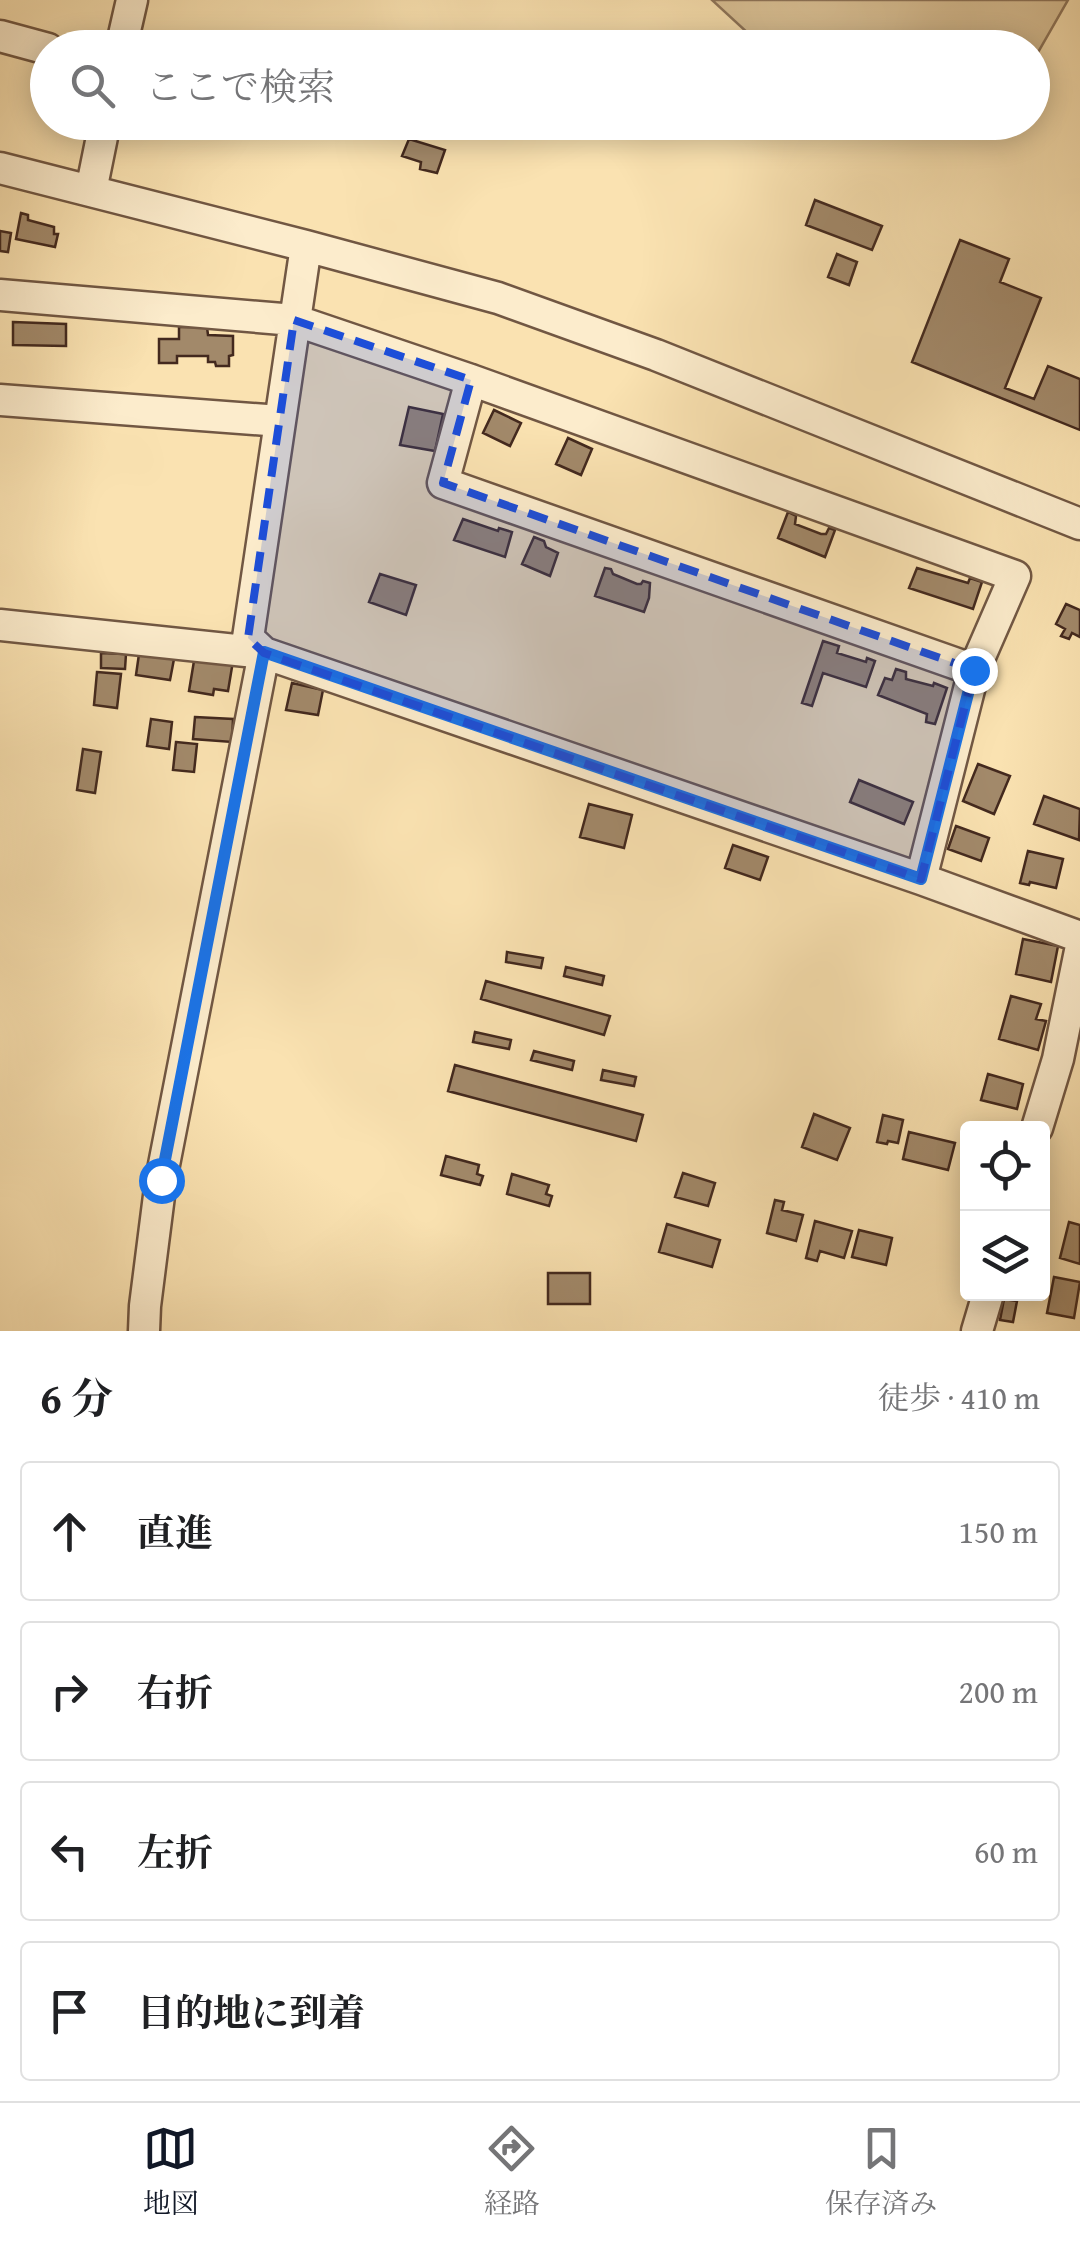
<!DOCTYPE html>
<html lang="ja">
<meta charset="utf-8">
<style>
body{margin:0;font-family:"Gentium Book Plus","Noto Serif JP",serif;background:#f2f2f2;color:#202124}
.controls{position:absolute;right:30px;bottom:30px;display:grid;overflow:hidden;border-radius:10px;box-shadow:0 5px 25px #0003}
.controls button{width:90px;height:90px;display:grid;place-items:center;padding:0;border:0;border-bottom:2px solid #e0e0e0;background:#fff;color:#202124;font:50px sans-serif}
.stop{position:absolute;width:30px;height:30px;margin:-22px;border:8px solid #1a73e8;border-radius:50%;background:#fff}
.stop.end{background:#1a73e8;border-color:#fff;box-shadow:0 2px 10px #0008}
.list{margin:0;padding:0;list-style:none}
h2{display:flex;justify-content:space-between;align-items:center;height:130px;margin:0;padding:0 40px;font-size:42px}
h2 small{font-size:32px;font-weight:400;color:#757577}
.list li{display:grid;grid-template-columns:65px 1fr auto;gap:30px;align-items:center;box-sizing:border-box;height:140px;margin:0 20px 20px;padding:0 20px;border:2px solid #e0e0e0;border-radius:10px}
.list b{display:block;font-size:38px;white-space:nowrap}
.list em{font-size:32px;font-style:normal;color:#757577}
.icon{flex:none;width:55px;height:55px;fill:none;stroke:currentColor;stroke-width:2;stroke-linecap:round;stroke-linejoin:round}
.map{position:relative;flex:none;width:1080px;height:1331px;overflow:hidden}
.search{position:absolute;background:#fff;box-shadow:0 5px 25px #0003;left:30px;right:30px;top:30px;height:110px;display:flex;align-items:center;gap:25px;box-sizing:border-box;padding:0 35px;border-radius:55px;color:#757577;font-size:38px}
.sheet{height:770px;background:#fff}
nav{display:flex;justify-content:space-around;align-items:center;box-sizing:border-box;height:140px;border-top:2px solid #e0e0e0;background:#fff;font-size:28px;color:#757577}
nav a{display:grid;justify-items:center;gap:5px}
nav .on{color:#111827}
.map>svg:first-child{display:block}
</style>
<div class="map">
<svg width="1080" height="1331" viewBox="0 0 1080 1331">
<rect width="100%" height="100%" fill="#fae2b1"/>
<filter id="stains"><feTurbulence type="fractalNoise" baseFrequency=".002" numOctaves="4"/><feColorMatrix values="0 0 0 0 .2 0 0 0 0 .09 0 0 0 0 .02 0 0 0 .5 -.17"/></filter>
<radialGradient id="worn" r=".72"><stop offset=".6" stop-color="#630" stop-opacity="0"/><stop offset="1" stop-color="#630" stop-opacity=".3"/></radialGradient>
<path fill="#dbc398" stroke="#8f765b" stroke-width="2.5" d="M712,0H1068L1033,61L1032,48L763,47Z"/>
<path fill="#a2896a" stroke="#43291e" stroke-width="2.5" d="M409,139L445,150L437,173L420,169L421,162L402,156Z
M815,200L882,226L872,250L806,225Z
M21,213L28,215V220L54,227V234H58L55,247L16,239Z
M0,231L11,233L8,252L0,251Z
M960,240L1009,259L1000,282L1041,298L1005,388L1034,399L1048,366L1080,379V430L912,362Z
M837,254L857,262L849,285L828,277Z
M13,322L66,324V346L13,345Z
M179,327H207L208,335L233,336V355L229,356V366H216L215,362H208V356H177V363H159V339H179Z
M409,407L443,414L435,451L400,445Z
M494,410L521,423L510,446L483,433Z
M568,438L592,449L581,475L556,464Z
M788,512L796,516L795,524L821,534H826L829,528L835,530L825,557L778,538Z
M463,519L498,531L499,528L512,532L505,557L454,540Z
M534,537L544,541L546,547L558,553L550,576L522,564Z
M605,568L611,569L613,574L637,584H641L643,581L650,583L649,598L644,612L595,596Z
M917,568L968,583L970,578L982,582L973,609L909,588Z
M380,574L416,585L406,615L369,602Z
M1066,604L1080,610V637L1072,633L1069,639L1061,636L1065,629L1056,624Z
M823,641L839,646L837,653L866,662L867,658L875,661L866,687L823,673L812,706L802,703Z
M101,653L126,654L125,669L101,668Z
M139,654L174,659L170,680L136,675Z
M195,655L233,661L228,691L214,689L213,695L189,691Z
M896,669L906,672V679L933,686L934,683L947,688L935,724L926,722L927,714L878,695L885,678L892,680Z
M97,672L121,674L117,708L94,705Z
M292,683L323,690L318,715L286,710Z
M195,717L233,719L232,742L193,739Z
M151,719L172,722L169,749L147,746Z
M176,742L197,744L194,772L173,770Z
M83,749L101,752L95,793L77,790Z
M978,764L1010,776L994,814L963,801Z
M859,780L913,802L904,824L850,802Z
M1044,796L1080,809L1079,840L1034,824Z
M589,804L632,815L624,848L580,837Z
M956,826L989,838L981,861L948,849Z
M733,845L768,857L760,880L725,868Z
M1028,851L1063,859L1056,888L1030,882L1029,885L1020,883Z
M1023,939L1058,946L1051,982L1016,974Z
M507,952L543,958L541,968L506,962Z
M566,967L604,976L602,985L564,976Z
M486,981L610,1016L604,1035L481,999Z
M1011,996L1041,1004L1036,1019L1046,1021L1038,1050L999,1039Z
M475,1032L511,1040L509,1049L473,1042Z
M534,1051L574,1061L572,1070L531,1060Z
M455,1065L643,1115L636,1141L448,1091Z
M603,1070L636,1077L634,1086L601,1080Z
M988,1074L1023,1084L1017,1109L981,1100Z
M814,1114L850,1128L837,1160L802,1147Z
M883,1115L903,1120L898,1143L888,1141L887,1144L877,1142Z
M909,1132L955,1143L948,1170L903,1159Z
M446,1156L479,1165L477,1174L483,1176L480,1185L441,1175Z
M683,1173L715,1183L708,1206L675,1197Z
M512,1174L549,1185L546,1194L552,1196L549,1206L507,1194Z
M775,1200L784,1202L782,1210L803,1215L796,1241L767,1233Z
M815,1221L852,1231L844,1258L820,1251L817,1261L806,1258Z
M1069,1222L1080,1225V1264L1060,1258Z
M667,1224L720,1240L712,1267L659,1252Z
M859,1230L892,1238L886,1265L852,1257Z
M548,1273H590V1304H548Z
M1054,1277L1080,1282L1074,1318L1047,1313Z
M1004,1299L1017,1301L1013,1322L1000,1320Z"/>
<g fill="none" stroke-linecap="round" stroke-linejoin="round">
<defs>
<path id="minor" d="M0,36L48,49
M121,48L132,0
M0,168L306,246L498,298L656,355L1080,524
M91,191L105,122
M0,295L294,320L471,380L1015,576L974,670L921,879
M471,380L443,483L974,670
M0,400L280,421
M0,625L264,653L921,879L1080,937
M264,653L248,638L306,246
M1037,1128L1058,1059L1080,951
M144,1331L145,1306L161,1180L264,653
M977,1331L988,1294"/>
</defs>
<use href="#minor" stroke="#715743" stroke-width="35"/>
<use href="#minor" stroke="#fceccc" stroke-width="30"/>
</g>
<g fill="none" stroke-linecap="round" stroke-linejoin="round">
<path stroke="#1a73e8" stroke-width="12" d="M161,1180L264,652L921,879L974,670"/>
</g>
<path fill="#1d4ed8" fill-opacity="0.2" stroke="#1d4ed8" stroke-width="8" stroke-dasharray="20 12" stroke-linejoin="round" d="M294,320L471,380L443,483L974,670L921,879L264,653L248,638Z"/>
<rect width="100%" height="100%" filter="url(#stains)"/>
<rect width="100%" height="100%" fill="url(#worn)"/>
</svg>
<div class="controls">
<button><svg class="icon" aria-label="locate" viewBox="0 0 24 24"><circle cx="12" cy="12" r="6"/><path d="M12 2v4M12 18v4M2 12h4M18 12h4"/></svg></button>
<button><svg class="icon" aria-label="layers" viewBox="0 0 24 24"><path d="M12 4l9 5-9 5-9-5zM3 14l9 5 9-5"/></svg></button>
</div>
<div class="stop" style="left:161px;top:1180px"></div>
<div class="stop end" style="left:974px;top:670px"></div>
<div class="search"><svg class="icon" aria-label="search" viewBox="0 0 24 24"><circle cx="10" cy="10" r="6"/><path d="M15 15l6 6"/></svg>ここで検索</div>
</div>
<section class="sheet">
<h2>6 分<small>徒歩 · 410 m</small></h2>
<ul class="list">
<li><svg class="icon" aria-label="ahead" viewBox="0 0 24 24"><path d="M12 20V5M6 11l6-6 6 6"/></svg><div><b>直進</b></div><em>150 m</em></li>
<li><svg class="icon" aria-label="right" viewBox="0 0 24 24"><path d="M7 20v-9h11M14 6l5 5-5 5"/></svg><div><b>右折</b></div><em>200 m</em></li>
<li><svg class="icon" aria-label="left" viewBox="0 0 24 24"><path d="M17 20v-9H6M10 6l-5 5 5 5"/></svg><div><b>左折</b></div><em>60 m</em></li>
<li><svg class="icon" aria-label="arrive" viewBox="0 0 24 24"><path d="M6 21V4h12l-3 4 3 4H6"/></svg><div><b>目的地に到着</b></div></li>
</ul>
</section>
<nav>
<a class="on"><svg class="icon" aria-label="map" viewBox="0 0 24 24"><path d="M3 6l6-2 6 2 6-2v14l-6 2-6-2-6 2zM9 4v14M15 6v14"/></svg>地図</a>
<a><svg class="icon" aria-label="directions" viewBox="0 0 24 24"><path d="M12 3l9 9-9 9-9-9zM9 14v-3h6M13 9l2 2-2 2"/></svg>経路</a>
<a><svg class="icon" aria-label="saved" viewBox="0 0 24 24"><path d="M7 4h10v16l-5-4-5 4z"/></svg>保存済み</a>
</nav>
